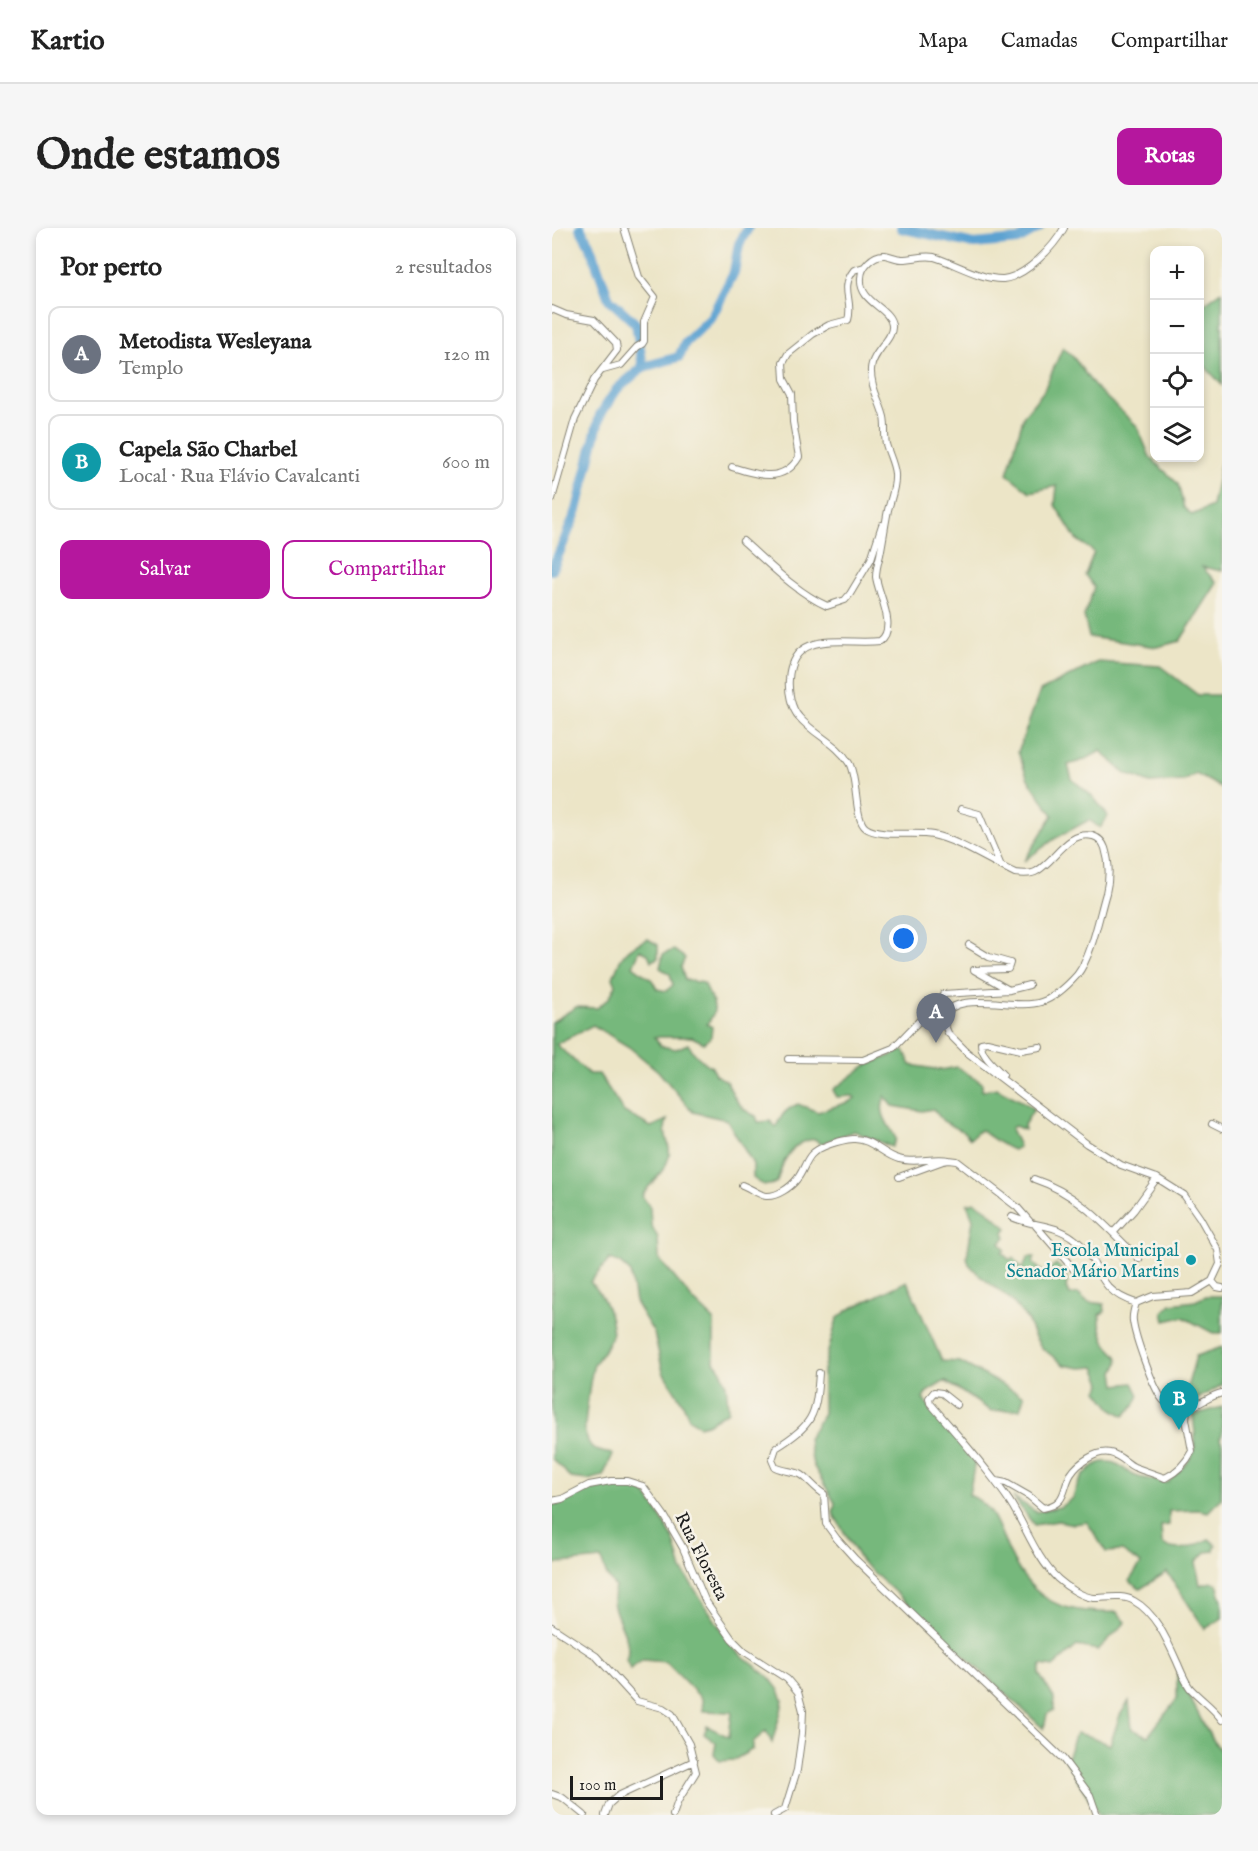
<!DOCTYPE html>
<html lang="pt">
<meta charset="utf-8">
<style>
body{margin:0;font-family:"IM FELL English",serif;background:#f6f6f6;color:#222}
.controls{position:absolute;right:18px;top:18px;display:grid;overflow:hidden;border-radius:12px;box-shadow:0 3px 9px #0003}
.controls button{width:54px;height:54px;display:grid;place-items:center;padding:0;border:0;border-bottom:2px solid #e0e0e0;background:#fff;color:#222;font:30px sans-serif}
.scale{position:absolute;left:18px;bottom:15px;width:93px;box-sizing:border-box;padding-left:6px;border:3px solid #1c1c1c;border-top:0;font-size:16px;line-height:21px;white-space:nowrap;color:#1c1c1c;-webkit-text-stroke:4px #f7f3e8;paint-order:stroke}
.you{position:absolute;left:352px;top:711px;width:21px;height:21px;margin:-15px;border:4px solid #fff;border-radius:50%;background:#1a73e8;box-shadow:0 0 0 9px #1a73e833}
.badge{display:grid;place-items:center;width:39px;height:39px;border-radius:50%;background:#b5179e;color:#fff;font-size:20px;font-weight:700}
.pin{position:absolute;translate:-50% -50px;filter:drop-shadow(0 2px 3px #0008)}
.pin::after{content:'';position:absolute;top:32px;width:21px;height:18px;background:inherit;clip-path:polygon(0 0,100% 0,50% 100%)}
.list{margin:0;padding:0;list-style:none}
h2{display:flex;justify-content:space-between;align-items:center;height:78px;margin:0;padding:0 24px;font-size:26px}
h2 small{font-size:20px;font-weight:400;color:#767676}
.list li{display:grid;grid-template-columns:39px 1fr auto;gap:18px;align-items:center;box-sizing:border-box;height:96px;margin:0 12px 12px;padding:0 12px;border:2px solid #e0e0e0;border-radius:12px}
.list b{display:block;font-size:22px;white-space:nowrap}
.list p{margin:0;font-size:20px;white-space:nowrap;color:#767676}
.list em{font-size:20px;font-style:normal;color:#767676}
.actions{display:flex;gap:12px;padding:18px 24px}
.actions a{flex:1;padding:14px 0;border:2px solid #b5179e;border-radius:12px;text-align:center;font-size:21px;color:#b5179e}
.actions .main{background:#b5179e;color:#fff}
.icon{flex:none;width:33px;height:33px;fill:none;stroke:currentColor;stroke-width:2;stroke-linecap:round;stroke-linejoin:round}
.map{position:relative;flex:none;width:670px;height:1587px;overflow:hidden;border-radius:12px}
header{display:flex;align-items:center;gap:36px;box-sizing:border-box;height:84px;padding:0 30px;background:#fff;border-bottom:2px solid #e0e0e0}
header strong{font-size:28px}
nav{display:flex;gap:33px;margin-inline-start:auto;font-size:21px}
.intro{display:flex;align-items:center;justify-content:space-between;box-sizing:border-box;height:144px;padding:0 36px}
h1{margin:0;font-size:42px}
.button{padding:15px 27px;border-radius:12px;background:#b5179e;color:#fff;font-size:21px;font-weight:700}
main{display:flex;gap:36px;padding:0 36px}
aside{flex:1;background:#fff;border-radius:12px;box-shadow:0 3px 9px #0003}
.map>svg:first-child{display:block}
</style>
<header>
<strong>Kartio</strong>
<nav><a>Mapa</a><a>Camadas</a><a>Compartilhar</a></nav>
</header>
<div class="intro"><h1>Onde estamos</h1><a class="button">Rotas</a></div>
<main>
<aside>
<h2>Por perto<small>2 resultados</small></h2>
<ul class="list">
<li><span class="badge" style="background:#6b7280">A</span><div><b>Metodista Wesleyana</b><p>Templo</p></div><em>120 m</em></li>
<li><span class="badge" style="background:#0f9aa8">B</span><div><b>Capela São Charbel</b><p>Local · Rua Flávio Cavalcanti</p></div><em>600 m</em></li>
</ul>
<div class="actions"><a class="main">Salvar</a><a>Compartilhar</a></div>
</aside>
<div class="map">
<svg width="670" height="1587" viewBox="0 0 670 1587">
<rect width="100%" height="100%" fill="#f7f3e8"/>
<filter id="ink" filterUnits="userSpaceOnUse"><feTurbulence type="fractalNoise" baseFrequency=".0167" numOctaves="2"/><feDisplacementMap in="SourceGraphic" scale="12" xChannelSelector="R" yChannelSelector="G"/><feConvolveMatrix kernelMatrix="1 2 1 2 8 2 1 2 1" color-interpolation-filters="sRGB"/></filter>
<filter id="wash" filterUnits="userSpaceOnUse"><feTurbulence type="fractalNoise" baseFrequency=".008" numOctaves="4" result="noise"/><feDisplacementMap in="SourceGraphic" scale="24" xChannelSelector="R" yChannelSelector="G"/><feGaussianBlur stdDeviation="1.35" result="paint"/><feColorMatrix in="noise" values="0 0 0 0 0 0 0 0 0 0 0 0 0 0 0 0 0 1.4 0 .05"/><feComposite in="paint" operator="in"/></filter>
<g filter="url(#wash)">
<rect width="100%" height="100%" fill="#ece5c7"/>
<path fill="#76b87b" stroke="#496a4c" stroke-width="1.5" d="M670,63V157L648,133V79Z
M511,119L522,130L542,158L585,198L598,229L626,256L632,280L640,287L660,278L670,229V343L650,339L665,355L628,413L605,419L537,409L532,388L542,359L533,347L542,324L524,311L503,277L505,258L478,264L455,246L472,187L491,164Z
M546,434L608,438L646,467H670V560L644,546L632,553L598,555L572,545L549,523L532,532L516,537L520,551L542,570L556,588L548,600L537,592L504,610L472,633L501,587L476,551L466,524L488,463Z
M96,711L106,717V730L99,733L96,726L88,722L81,738L100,752L105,761L114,763L121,757L118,746L108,740L111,726L122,722L133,730L129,739L133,752L152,755C159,773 169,779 155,796L160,799L159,809L152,815L140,809H102L109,818L124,821L136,816C142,827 149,833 160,839L163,847L175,853C180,867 189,883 204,888L206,894L218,893L224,899C229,887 234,881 246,876L266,884L299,873L303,870L301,868L285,869L281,862L313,838L352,822L359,837L389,842L405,839L430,855V863L445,860C458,868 470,872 482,881L472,897L473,902L463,898L459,900C461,907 465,912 467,919L461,922C449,918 440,909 428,902L418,911L412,904L391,893L381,881L370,883L341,878L333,868C325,886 337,896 344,911L340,919L302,903L268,916L263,911C239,913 230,934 225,954C215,960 210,957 201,950V936L175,892L141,884L106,843L77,819L41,797L4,816L37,846H47L72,884L99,899L115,892C109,906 120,917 117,929C113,944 98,955 90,968L98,979L99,996L106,1010L107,1031L142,1073L162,1092V1134C176,1148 175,1164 176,1183L155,1196L147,1198L137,1190L130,1174L111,1144L102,1105L83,1074L78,1044L68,1035L58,1031L38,1054C49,1063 59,1085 60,1099C61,1113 49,1126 42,1137C39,1143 32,1199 33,1205C34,1208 37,1216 39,1218C44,1224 54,1225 61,1226L51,1248L36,1252L18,1250L11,1241L0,1231V794L24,779L45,780L57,770L64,757L61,750C68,728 74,720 96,711Z
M423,974L435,982L455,1000L452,1004L454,1009L448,1015L453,1022L450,1025L458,1032L462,1030L470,1041L476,1029H483L481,1035L492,1045L504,1036C511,1042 518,1049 514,1059L518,1067L526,1065L536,1074L552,1076L553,1083L548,1087C547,1097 550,1106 554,1115C559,1125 574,1128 562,1143L564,1157L581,1155L587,1167L582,1178L572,1188L559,1180L546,1163L550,1155L543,1139L529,1140L512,1137L490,1120L482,1108L475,1091L458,1071L428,1048L417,1036L415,1029L421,991L415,976Z
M355,1053L390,1133L408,1134L472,1168L468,1181L439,1183L393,1153L375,1164L371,1171L423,1233L417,1267C443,1277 447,1303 458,1326C482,1375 513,1386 565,1384L574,1394L546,1422L525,1418L501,1439L489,1437L487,1446L502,1470V1482L495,1486L492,1501L309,1333L281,1285L283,1275L261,1237L256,1211L271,1186V1142L285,1091L296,1082Z
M654,1068H670V1105H661L631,1089L613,1093L611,1084L619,1076L643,1073Z
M670,1119V1157L637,1176L631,1174L644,1128Z
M670,1179V1206L668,1210L670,1216L669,1271L656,1284L647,1282L617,1283V1297L609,1298L610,1315C624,1327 642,1318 657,1311L664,1317L662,1323L654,1324L644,1334L648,1357L660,1354L665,1356L670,1373V1390L653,1401L615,1344L588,1361L577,1353L589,1336L570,1323L554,1324L535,1294L522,1296L506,1293L482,1297L461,1269L484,1284L508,1279L521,1270C526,1250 544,1225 567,1237C573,1240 576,1246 583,1248C593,1251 605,1252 615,1255C644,1227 646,1227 641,1187Z
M80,1258L93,1265L102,1278L121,1310L130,1342L182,1421L217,1449L227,1462L231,1472L229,1483L220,1515L214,1503L201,1514V1521L182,1532L168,1533L162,1526L164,1515L152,1506L155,1498L177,1509L180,1484L151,1483L150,1471L114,1434L91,1432L78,1441L74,1432C82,1411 63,1393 61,1373C61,1369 62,1363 63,1359L55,1348L49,1331L0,1336V1277C10,1278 17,1269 26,1265C43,1258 62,1259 80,1258Z
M625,1444L654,1501L670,1525V1587H547L514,1533L524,1505L540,1509L558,1517L568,1487L577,1473L580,1501L596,1508L625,1471Z"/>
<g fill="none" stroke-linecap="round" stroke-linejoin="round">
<path stroke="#5ca2d1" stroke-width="10" d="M28,0L37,16L57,71L84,96L91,139
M349,0L422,16L466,12L487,0
M0,342L25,282L48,187L65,161L91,139L127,129L133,115L159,90L182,44L187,16L196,0"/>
</g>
</g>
<g filter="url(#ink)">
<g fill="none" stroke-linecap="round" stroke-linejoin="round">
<defs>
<path id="minor" d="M512,0C502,19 473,49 451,51C430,52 402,35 382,29C371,27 361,31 350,31C344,31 339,28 333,27C321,26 309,39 309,50C307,75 338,79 340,97C342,111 320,124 319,141C318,158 328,173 332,189C334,198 332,207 334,216C337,227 342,235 343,246C344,259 339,270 336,282C333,297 331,312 328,327C326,334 324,342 324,349C326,366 346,400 328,413C293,417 240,400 237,451C236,463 239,480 247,489C262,507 285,515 297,535C306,550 302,592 314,600C328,610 363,603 381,607C406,612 439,634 463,645C470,646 479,647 485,643C504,632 516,602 541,608C547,610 551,614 553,620C558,636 558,649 554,665C547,688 540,728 525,747C516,757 502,770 489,774C462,783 405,760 390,790L396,805L416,825L535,916L569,937L605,950L632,967L648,990L666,1022L668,1036L660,1053
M0,81L14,87L42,92L64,115L65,122L42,152L23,191L0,271
M51,142L69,137L85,119L90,116L92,113V94L103,69L87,49L72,0
M180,239C205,247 231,256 247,229L241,194L240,166L232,151L231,135L236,126L261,106L277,97L296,92C302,72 287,61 302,42L312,39
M191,313C216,335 245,365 275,378L293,372L298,366L319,331L330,297
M409,581L427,586L449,638
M417,717L437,729L458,735L456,741L422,742L457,762
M395,782L390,773L391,766L457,762L477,757
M236,831L311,832L341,820L367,793L374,789L390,790
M451,847C442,837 429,828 429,815L435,814L469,822L488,819
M660,896L670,901
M347,949L391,933L397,932L405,933L465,979L479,995
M482,951C527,966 554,998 587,1031
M190,957C196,959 209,968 214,968C225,969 239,959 245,951C251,944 253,934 259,927C267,918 289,912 301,911C319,910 331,927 347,931C363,936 381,929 397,932
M460,989C480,998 503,996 521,1010C552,1032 539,1061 584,1075
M484,998L525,1045
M561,1005L582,982L605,950
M660,1053L640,1065L601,1068L584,1075C582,1081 580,1087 581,1093C583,1109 601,1160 611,1172C615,1176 621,1180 627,1181C641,1183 655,1168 670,1165
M660,1053L665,1059L670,1060
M267,1145C264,1189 261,1196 224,1220L220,1232L223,1239C231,1243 240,1243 248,1246C255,1249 263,1261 272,1266L274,1296L285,1311L303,1331L511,1531L538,1567L545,1587
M405,1177L390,1165L382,1164L377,1170L378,1175C405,1207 434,1238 458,1274C474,1299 484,1330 506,1351C515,1359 530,1369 542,1370C555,1370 571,1366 582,1373C604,1385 616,1414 626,1436C629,1443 633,1453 638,1460C648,1471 661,1479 670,1492
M444,1253L454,1255L477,1268L491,1280C516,1276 510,1260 519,1246C526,1235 545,1222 558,1225C568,1227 574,1235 582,1239C592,1243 603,1246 613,1250C625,1244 634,1235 640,1223L634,1191L635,1181
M0,1273L10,1271L37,1257L59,1253H75L91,1258L112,1287L131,1320L153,1372L180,1411L193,1424L235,1451L246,1464L251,1483L250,1505L245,1542L233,1581L222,1587
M0,1399L44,1428L85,1473L111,1480L120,1486L137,1516L144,1544L126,1573L121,1587
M0,1566L11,1570L32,1587
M53,1587L57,1576L66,1568L142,1533"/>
</defs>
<use href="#minor" stroke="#848072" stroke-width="8"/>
<use href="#minor" stroke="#fff" stroke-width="6"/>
</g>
</g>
<circle fill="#0f9aa8" stroke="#f7f3e8" stroke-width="2" cx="639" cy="1032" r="6"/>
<g text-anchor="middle" stroke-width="5" stroke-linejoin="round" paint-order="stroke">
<g font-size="18" fill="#0d838f" stroke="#f7f3e8" text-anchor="end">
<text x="627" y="1028">Escola Municipal<tspan x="627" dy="21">Senador Mário Martins</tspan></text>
</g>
<g font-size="18" fill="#1c1c1c" stroke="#f7f3e8">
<text transform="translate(150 1328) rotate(63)" y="6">Rua Floresta</text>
</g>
</g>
</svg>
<div class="controls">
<button>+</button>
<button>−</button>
<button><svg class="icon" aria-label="locate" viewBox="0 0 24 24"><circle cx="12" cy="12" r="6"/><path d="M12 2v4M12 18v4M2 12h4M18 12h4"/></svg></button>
<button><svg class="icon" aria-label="layers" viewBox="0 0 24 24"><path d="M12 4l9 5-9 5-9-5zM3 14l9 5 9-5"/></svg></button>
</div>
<div class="scale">100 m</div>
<div class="you"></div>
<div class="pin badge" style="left:384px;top:815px;background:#6b7280">A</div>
<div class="pin badge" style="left:627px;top:1202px;background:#0f9aa8">B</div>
</div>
</main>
